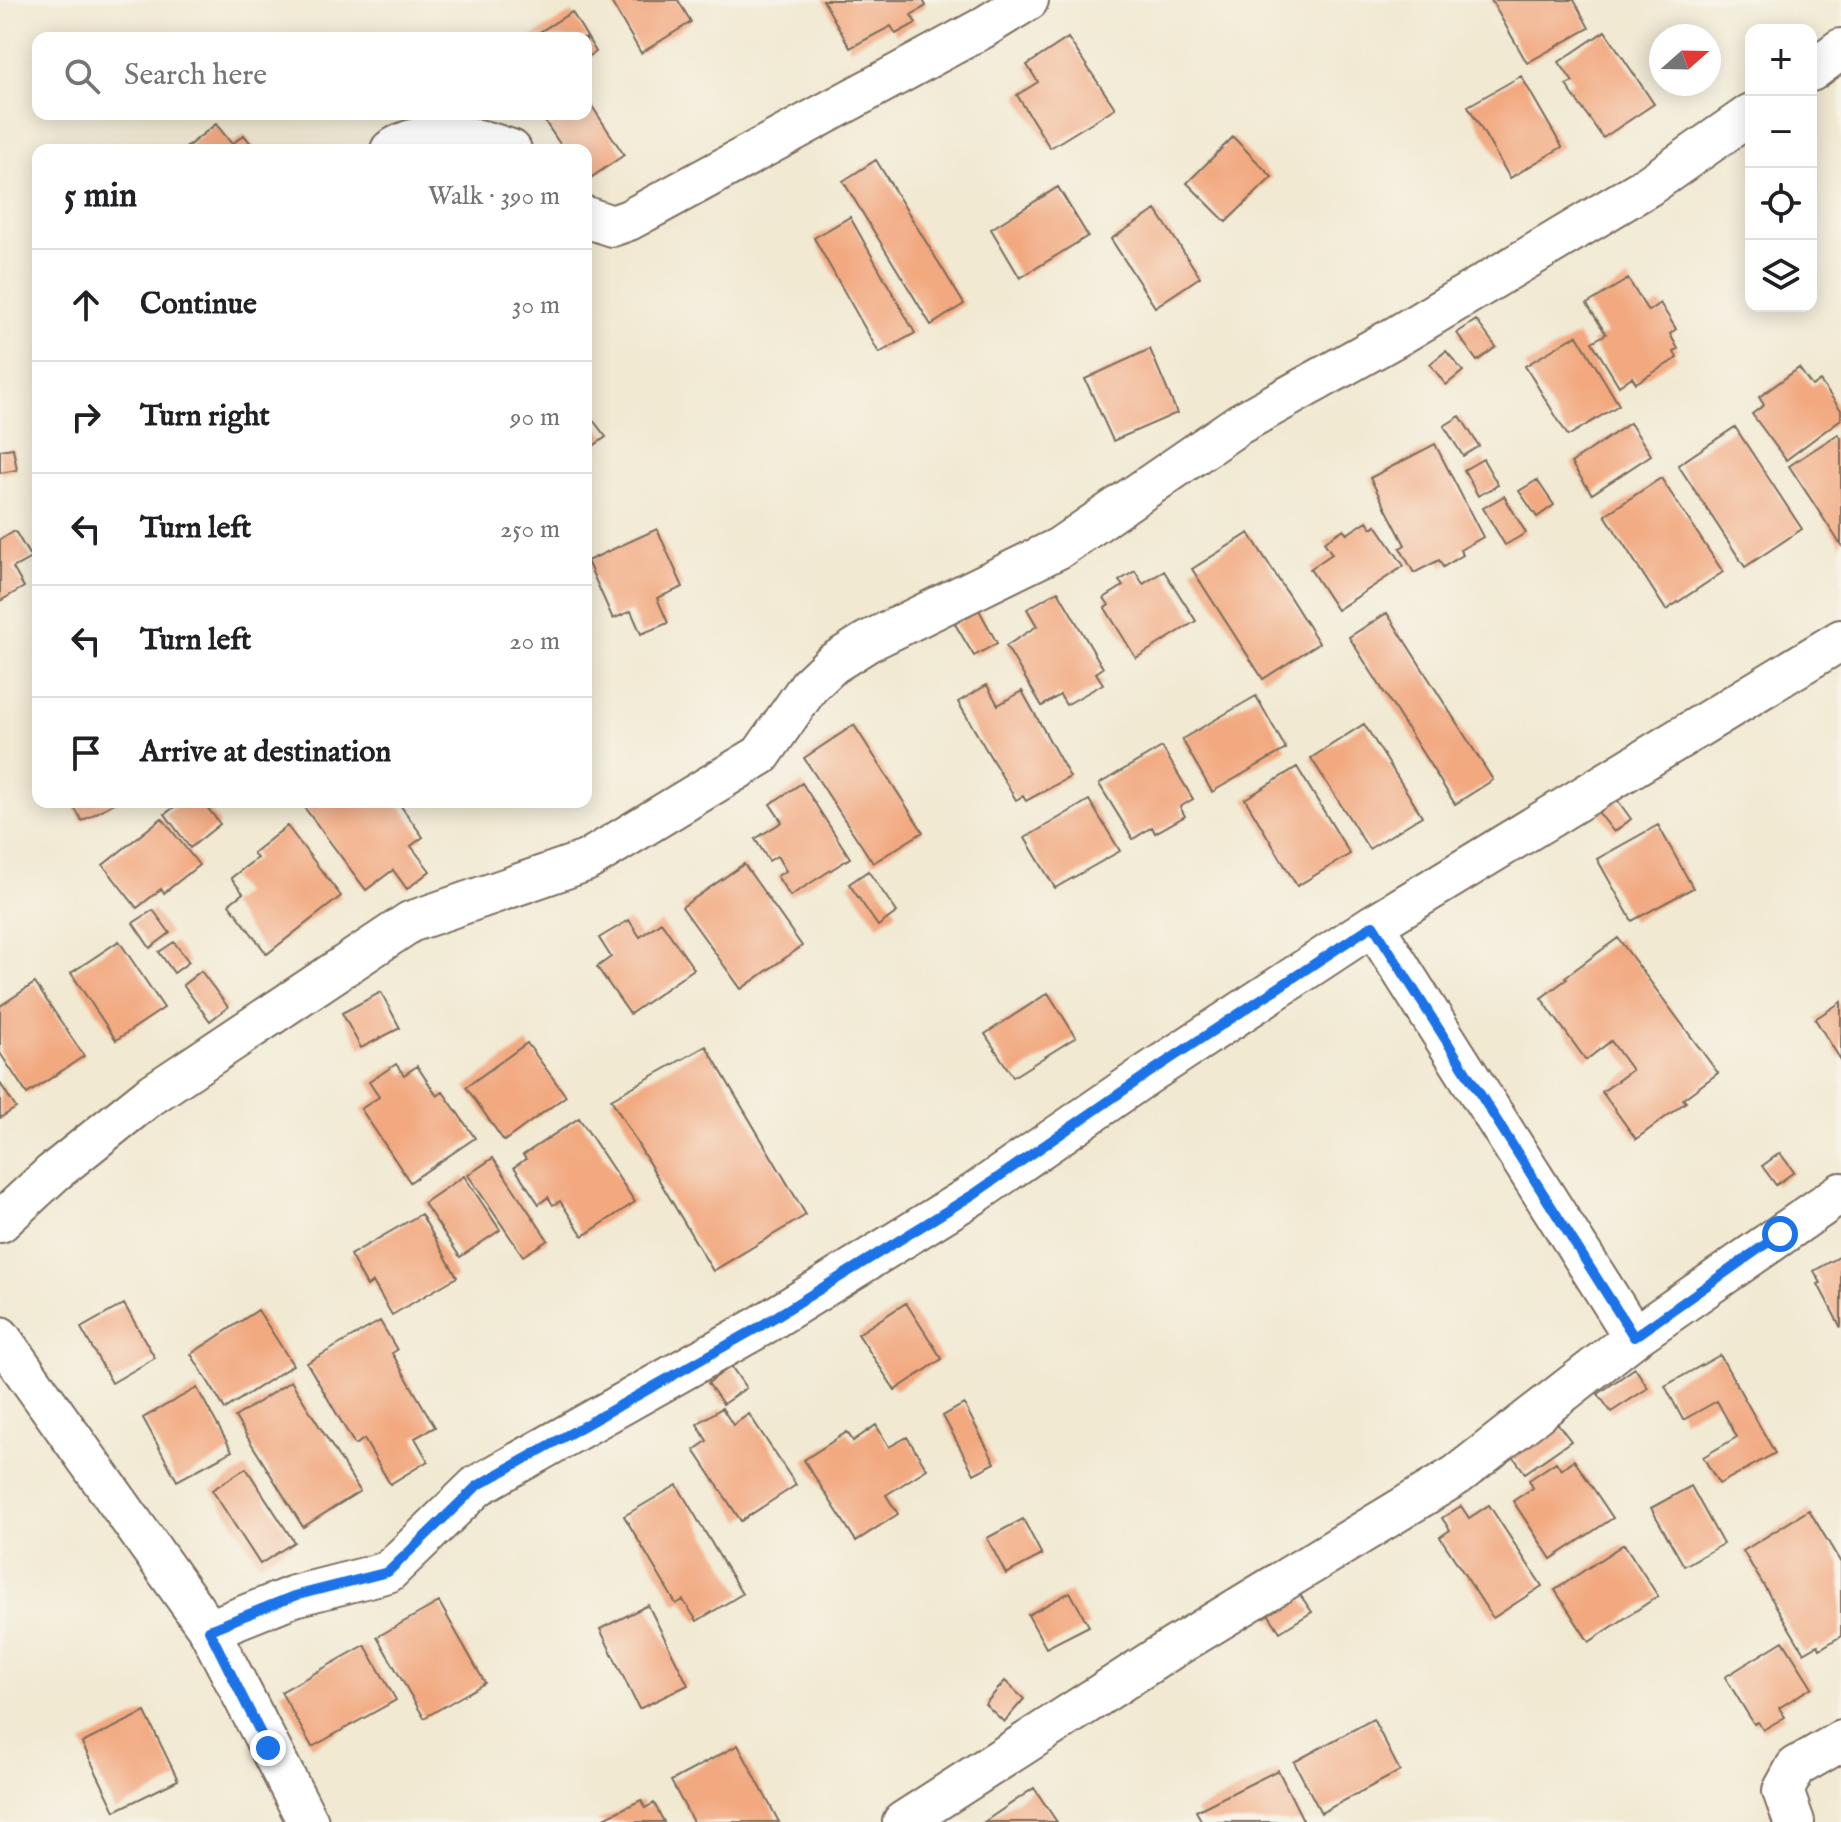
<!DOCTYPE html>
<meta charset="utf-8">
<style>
body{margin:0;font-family:"IM FELL English",serif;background:#f6f6f6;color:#202124}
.controls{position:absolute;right:24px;top:24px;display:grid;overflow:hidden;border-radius:16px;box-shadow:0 4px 20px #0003}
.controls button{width:72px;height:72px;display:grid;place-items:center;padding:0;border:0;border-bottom:2px solid #e0e0e0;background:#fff;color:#202124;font:40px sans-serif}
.compass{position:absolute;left:1649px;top:24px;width:72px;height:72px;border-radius:50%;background:#fff;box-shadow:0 4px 20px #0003;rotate:70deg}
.stop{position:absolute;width:24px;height:24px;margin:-18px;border:6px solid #1a73e8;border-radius:50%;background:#fff}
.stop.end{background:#1a73e8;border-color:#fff;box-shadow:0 2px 8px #0008}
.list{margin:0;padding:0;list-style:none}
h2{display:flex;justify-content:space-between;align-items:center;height:104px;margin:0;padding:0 32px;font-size:34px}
h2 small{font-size:26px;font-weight:400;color:#757577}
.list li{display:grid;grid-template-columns:52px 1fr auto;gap:24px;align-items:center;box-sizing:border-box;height:112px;padding:0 32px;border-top:2px solid #e0e0e0}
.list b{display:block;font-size:30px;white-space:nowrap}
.list em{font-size:26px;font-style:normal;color:#757577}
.icon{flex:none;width:44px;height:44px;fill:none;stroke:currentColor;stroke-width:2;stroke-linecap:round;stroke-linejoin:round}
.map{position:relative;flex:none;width:1841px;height:1822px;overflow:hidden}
.search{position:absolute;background:#fff;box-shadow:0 4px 20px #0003;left:32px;top:32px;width:560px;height:88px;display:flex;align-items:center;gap:20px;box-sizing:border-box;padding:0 28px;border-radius:16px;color:#757577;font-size:30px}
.panel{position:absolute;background:#fff;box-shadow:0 4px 20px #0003;left:32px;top:144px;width:560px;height:664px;border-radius:16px}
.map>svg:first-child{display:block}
</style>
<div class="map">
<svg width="1841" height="1822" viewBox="0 0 1841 1822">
<rect width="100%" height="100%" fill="#f7f3e8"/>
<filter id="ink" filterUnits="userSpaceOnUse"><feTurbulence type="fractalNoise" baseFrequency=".0125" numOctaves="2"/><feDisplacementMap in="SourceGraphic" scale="16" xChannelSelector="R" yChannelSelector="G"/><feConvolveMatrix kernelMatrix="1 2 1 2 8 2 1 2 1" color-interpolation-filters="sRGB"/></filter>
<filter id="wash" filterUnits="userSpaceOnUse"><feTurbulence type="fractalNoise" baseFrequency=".006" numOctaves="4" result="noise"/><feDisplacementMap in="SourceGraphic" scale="32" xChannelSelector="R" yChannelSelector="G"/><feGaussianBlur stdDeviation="1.8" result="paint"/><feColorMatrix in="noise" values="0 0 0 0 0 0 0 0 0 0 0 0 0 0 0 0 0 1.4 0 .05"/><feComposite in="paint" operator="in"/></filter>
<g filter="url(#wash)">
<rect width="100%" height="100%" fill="#f1e9d2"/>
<g id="blocks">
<path fill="#f2a980" d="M610,0H678L691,22L641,53Z
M823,0H923L926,6L911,15L916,23L896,34L891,26L850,48Z
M1491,0H1574L1589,28L1527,63Z
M572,12L596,52L586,58V38H530Z
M1605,31L1654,104L1603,138L1566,85L1573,82L1559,62Z
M1068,38L1115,108L1050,148L1017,95L1038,82L1027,65Z
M1521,76L1562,147L1510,178L1468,106Z
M586,97L624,155L586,181V150H564L540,114H586Z
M216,124L232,144L244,135L256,150H183Z
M1233,137L1272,177L1226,222L1187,183Z
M876,160L964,304L931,325L843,181Z
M1058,187L1088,236L1020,278L991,229Z
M1156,210L1200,277L1155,307L1111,239Z
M850,217L915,333L879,353L814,238Z
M1628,279L1648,311L1660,303L1676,329L1670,334L1678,349L1674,352L1677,358L1636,383L1632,377L1619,386L1592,342L1606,334L1587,304Z
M1476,320L1496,347L1477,361L1457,333Z
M1577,335L1619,405L1568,436L1525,366Z
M1150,349L1177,413L1113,441L1085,379Z
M1446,351L1463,371L1446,385L1430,364Z
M1799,368L1812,386L1820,381L1841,410V419L1786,460L1752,414L1764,405L1759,397Z
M589,415L606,437L586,451V417Z
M1460,416L1479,446L1463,456L1444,426Z
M1630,423L1651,455L1592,494L1571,463Z
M1735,427L1802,529L1745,567L1678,465Z
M1838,434L1841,438V545L1789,466Z
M1435,444L1483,537L1460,550L1463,555L1443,567L1439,560L1414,573L1400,548L1405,545L1370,478Z
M13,448L17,470L0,473V450Z
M1483,459L1498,485L1478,496L1464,470Z
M1661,478L1723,572L1666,610L1605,515Z
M1537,480L1554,505L1537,517L1519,491Z
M1504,496L1526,533L1505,545L1483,508Z
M1367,521L1372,528L1376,525L1404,566L1337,610L1310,569L1332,554L1324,542L1344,529L1347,534Z
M657,529L683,587L657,598L668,623L641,634L631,611L613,619L587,561Z
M15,531L31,558L13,568L24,587L0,601V539Z
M1249,533L1319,643L1263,679L1192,569Z
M1135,571L1143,584L1164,571L1196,621L1136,658L1105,608L1109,605L1104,598L1123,586L1119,581Z
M1058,591L1103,668L1096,673L1103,684L1066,705L1060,695L1042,706L1006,646L1037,626L1027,609Z
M979,610L997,643L974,656L955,624Z
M1387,613L1493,780L1455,804L1349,637Z
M987,685L998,705L1022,691L1070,777L1026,801L1023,796L1016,800L958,702Z
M1256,696L1286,749L1212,792L1182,739Z
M1364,724L1422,816L1369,849L1311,758Z
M854,725L923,832L873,863L804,758Z
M1162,747L1193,799L1180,807L1185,816L1155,833L1152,827L1133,839L1099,784Z
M1297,767L1350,854L1297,886L1245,799Z
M802,783L850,858L790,896L777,876L786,871L777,856L769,861L755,839L782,822L770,804Z
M1613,794L1631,819L1614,832L1595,808Z
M1089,800L1120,851L1055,888L1025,838Z
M71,802H116L82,821Z
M181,802H203L220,824L190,848L165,814Z
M311,802H398L423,837L411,846L430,871L407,889L393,870L366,890L304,807Z
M162,818L199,865L164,893L161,889L137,908L103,865Z
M1658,825L1693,888L1632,921L1597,859Z
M287,826L341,896L267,954L229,904L243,893L231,878L257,858L253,853Z
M744,864L802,946L741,989L682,907Z
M868,871L897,912L878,926L849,884Z
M153,910L170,933L150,948L133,923Z
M629,920L640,937L661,922L694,969L630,1014L597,967L611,957L599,938Z
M1618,938L1718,1073L1683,1099L1686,1102L1636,1139L1602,1092L1632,1070L1611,1041L1586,1060L1541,998L1567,979L1565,977Z
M119,941L164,1008L116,1040L71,973Z
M174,942L189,962L174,973L159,952Z
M201,971L228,1007L210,1021L183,985Z
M35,983L84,1056L27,1094L0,1053V1006Z
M381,992L400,1028L361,1048L342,1013Z
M1048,993L1076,1037L1013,1077L985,1034Z
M1841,1002V1060L1815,1019Z
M527,1043L566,1096L504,1141L466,1087Z
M706,1046L806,1215L713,1271L611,1099Z
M396,1064L404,1075L417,1066L437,1096L443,1092L475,1138L410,1182L361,1109L379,1097L369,1082Z
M0,1083L16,1108L0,1118Z
M579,1118L635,1202L583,1236L560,1201L553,1205L548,1197L539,1204L514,1167L526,1159L523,1155Z
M1780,1153L1794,1172L1776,1185L1762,1166Z
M493,1158L548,1240L523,1256L468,1175Z
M464,1176L500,1230L460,1257L424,1203Z
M421,1214L457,1277L392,1315L373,1282L367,1286L350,1255Z
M1841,1256V1328L1818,1284L1821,1283L1814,1271Z
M906,1303L942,1359L895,1390L858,1334Z
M124,1304L155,1358L112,1383L81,1328Z
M258,1310L293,1365L225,1409L191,1354Z
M380,1321L397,1350L392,1353L435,1427L415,1438L428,1461L390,1484L364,1439L355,1445L307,1363Z
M1720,1355L1775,1453L1719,1484L1703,1457L1737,1437L1717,1401L1683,1420L1665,1386Z
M731,1366L746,1388L723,1404L708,1383Z
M1635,1368L1648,1388L1611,1412L1598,1394Z
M291,1381L360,1491L303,1527L235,1417Z
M197,1388L232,1451L177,1481L143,1418Z
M964,1404L995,1463L974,1474L943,1416Z
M722,1408L733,1425L749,1414L796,1485L741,1521L694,1450L707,1441L697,1424Z
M1551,1415L1571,1441L1525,1473L1507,1448Z
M876,1425L889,1447L907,1437L927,1469L886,1495L898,1514L856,1541L804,1460L847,1432L853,1441Z
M1574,1460L1613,1518L1551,1559L1513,1501L1533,1488L1529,1480L1556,1462L1561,1470Z
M246,1468L294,1542L260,1564L212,1490Z
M677,1485L742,1594L697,1621L683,1600L676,1604L624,1516Z
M1691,1486L1723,1544L1684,1566L1651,1508Z
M1489,1505L1542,1586L1493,1618L1440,1537L1450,1530L1442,1518L1461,1506L1469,1518Z
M1809,1510L1841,1563V1636L1820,1649L1818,1645L1804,1653L1743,1551Z
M1023,1519L1042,1555L1006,1574L987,1538Z
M1624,1544L1658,1596L1589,1642L1555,1590Z
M1294,1586L1312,1612L1280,1632L1263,1606Z
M1070,1592L1089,1626L1046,1648L1028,1615Z
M439,1602L485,1683L424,1718L377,1637Z
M648,1605L688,1685L639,1709L600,1629Z
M1783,1641L1812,1687L1779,1708L1785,1717L1763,1730L1758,1722L1754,1724L1725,1677Z
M365,1645L396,1700L312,1747L281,1692Z
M1005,1681L1024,1699L1004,1722L985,1704Z
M145,1712L178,1780L115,1811L82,1743Z
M1373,1719L1400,1771L1321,1813L1294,1762Z
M738,1745L779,1822H693L671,1781Z
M1278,1770L1304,1822H1202L1196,1811Z
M1034,1788L1057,1822H984Z
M641,1800L645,1808L654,1803L664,1822H596Z"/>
</g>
</g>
<g filter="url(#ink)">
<use href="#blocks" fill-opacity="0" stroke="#7b6d5d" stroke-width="2"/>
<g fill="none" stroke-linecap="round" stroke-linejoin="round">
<defs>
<path id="minor" d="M1811,71L1841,49
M391,150C428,126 472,136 511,150
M586,217L612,226L629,220L981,29L1028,0
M1373,925L1634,1337
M0,1222L53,1173L148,1097L410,922L586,861L761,755L809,686L832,664L867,642L1059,548L1239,424L1399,335L1648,186L1751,114
M0,1337L209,1630L308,1822
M209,1630L294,1596L388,1572L477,1486L759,1327L974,1194L1149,1073L1373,925L1841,640
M903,1822L1171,1649L1457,1475L1634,1337L1841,1193
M1794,1822L1783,1791L1796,1767L1841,1741"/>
</defs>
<use href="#minor" stroke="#7b6d5d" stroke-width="44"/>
<use href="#minor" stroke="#fff" stroke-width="40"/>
</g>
</g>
<g fill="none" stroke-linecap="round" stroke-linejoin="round" filter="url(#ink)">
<path stroke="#1a73e8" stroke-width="10" d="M268,1748L209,1630L294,1596L388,1572L477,1486L759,1327L974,1194L1149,1073L1373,925L1634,1337L1780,1234"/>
</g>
</svg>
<div class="controls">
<button>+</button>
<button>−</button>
<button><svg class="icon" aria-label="locate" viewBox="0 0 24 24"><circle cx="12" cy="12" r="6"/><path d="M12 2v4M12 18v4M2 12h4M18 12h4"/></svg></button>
<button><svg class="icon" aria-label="layers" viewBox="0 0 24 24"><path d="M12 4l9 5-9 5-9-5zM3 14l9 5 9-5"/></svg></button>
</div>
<svg class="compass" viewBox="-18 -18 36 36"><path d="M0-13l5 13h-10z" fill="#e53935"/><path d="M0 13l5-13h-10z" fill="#757577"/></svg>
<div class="stop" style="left:1780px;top:1234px"></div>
<div class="stop end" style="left:268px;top:1748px"></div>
<div class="search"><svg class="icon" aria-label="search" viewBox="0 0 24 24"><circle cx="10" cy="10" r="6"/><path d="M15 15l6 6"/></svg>Search here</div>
<section class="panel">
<h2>5 min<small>Walk · 390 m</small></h2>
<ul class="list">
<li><svg class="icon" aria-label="ahead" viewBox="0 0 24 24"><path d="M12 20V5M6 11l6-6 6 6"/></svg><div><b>Continue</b></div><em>30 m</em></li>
<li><svg class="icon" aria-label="right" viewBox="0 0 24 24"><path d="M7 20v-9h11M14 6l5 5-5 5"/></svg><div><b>Turn right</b></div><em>90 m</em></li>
<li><svg class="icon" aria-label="left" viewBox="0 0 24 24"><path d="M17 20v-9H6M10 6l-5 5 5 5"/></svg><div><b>Turn left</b></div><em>250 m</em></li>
<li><svg class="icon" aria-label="left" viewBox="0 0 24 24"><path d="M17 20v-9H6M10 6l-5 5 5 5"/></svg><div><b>Turn left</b></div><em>20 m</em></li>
<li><svg class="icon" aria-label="arrive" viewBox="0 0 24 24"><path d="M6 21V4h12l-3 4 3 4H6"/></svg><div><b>Arrive at destination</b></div></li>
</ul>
</section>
</div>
